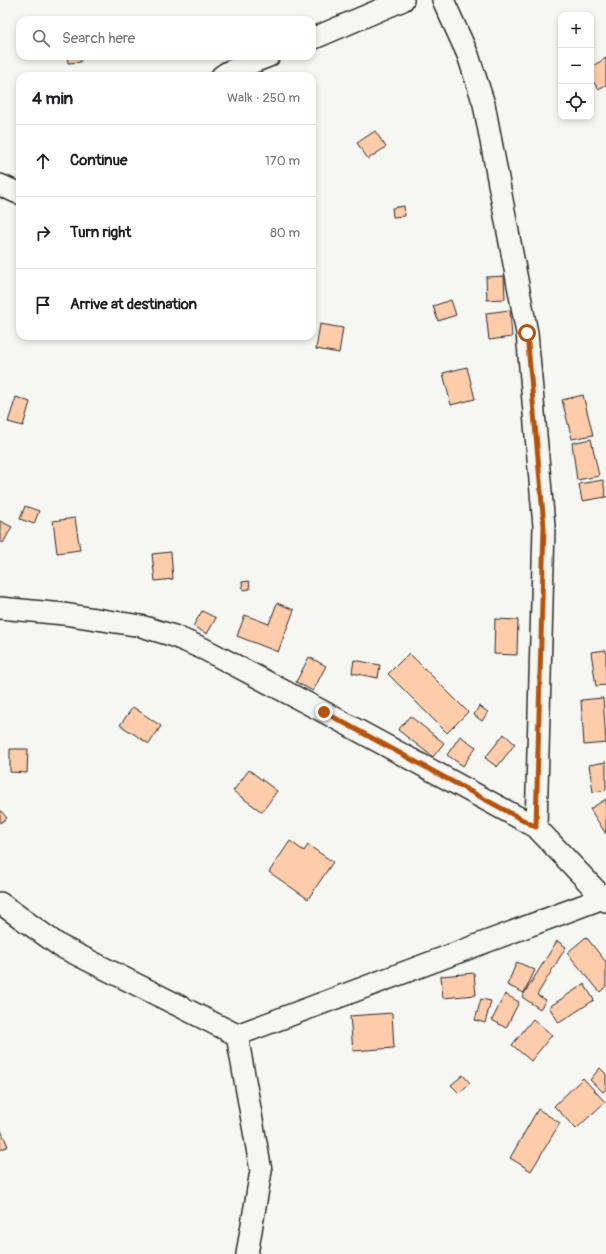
<!DOCTYPE html>
<meta charset="utf-8">
<style>
body{margin:0;font-family:Pangolin,sans-serif;background:#f2f2f2;color:#202124}
.controls{position:absolute;right:12px;top:12px;display:grid;overflow:hidden;border-radius:8px;box-shadow:0 2px 6px #0003}
.controls button{width:36px;height:36px;display:grid;place-items:center;padding:0;border:0;border-bottom:1px solid #e0e0e0;background:#fff;color:#202124;font:20px sans-serif}
.stop{position:absolute;width:12px;height:12px;margin:-9px;border:3px solid #b45309;border-radius:50%;background:#fff}
.stop.end{background:#b45309;border-color:#fff;box-shadow:0 1px 4px #0008}
.list{margin:0;padding:0;list-style:none}
h2{display:flex;justify-content:space-between;align-items:center;height:52px;margin:0;padding:0 16px;font-size:17px}
h2 small{font-size:13px;font-weight:400;color:#757577}
.list li{display:grid;grid-template-columns:26px 1fr auto;gap:12px;align-items:center;box-sizing:border-box;height:72px;padding:0 16px;border-top:1px solid #e0e0e0}
.list b{display:block;font-size:15px;white-space:nowrap}
.list em{font-size:13px;font-style:normal;color:#757577}
.icon{flex:none;width:22px;height:22px;fill:none;stroke:currentColor;stroke-width:2;stroke-linecap:round;stroke-linejoin:round}
.map{position:relative;flex:none;width:606px;height:1254px;overflow:hidden}
.search{position:absolute;background:#fff;box-shadow:0 2px 6px #0003;left:16px;top:16px;width:300px;height:44px;display:flex;align-items:center;gap:10px;box-sizing:border-box;padding:0 14px;border-radius:12px;color:#757577;font-size:15px}
.panel{position:absolute;background:#fff;box-shadow:0 2px 6px #0003;left:16px;top:72px;width:300px;height:268px;border-radius:12px}
.map>svg:first-child{display:block}
</style>
<div class="map">
<svg width="606" height="1254" viewBox="0 0 606 1254">
<rect width="100%" height="100%" fill="#f6f6f2"/>
<filter id="ink" filterUnits="userSpaceOnUse"><feTurbulence type="fractalNoise" baseFrequency=".025" numOctaves="2"/><feDisplacementMap in="SourceGraphic" scale="8" xChannelSelector="R" yChannelSelector="G"/><feConvolveMatrix kernelMatrix="1 2 1 2 8 2 1 2 1" color-interpolation-filters="sRGB"/></filter>
<g filter="url(#ink)">
<path fill="#fcccab" stroke="#2b2b2b" d="M67,56H80L81,62L68,63Z
M606,58V85L598,89L591,78V67Z
M375,131L386,147L368,159L357,143Z
M404,206L405,216L393,217L392,208Z
M504,276L505,299L487,300L486,277Z
M451,300L456,315L438,321L433,306Z
M510,310L512,337L489,340L486,313Z
M320,324L343,328L339,353L316,349Z
M467,367L475,399L451,405L443,373Z
M583,395L593,435L572,439L562,400Z
M16,397L30,402L23,426L8,422Z
M591,439L599,476L577,480L572,443Z
M603,480L606,497L582,501L579,484Z
M25,506L39,511L34,524L20,519Z
M75,518L80,550L57,553L53,521Z
M0,521L12,527L3,543L0,541Z
M171,552L173,579L155,581L152,554Z
M249,581L250,589L243,590L242,582Z
M277,603L294,610L278,652L237,636L245,615L269,624Z
M202,611L216,618L207,634L193,626Z
M495,619L518,620L517,655L494,654Z
M606,650V685L596,686L591,652Z
M409,653L468,712L447,733L388,674Z
M309,657L326,666L313,691L296,682Z
M354,660L380,665L378,678L352,673Z
M603,698L606,743L584,745L581,700Z
M479,706L488,712L482,721L474,715Z
M133,707L161,726L149,744L120,725Z
M410,716L444,743L433,757L398,730Z
M504,734L515,744L497,767L485,758Z
M460,736L476,747L463,766L447,755Z
M10,749H28L27,773L10,772Z
M606,762V790L593,792L589,765Z
M249,770L277,791L262,812L233,791Z
M606,799V834L590,809Z
M0,810L7,818L0,823Z
M290,841L304,851L308,845L333,862L308,899L269,872Z
M586,937L606,962V986L600,992L567,953Z
M557,941L566,947L537,995L546,1000L540,1009L522,997Z
M517,962L535,970L524,993L507,985Z
M474,973L476,995L443,998L441,976Z
M584,984L594,1000L559,1023L549,1007Z
M505,994L519,1002L506,1028L492,1020Z
M481,999L491,1001L485,1023L475,1020Z
M392,1013L394,1048L353,1051L350,1016Z
M533,1019L552,1035L531,1061L512,1045Z
M600,1068L606,1074V1089L603,1092L590,1080Z
M463,1075L470,1083L459,1093L451,1085Z
M583,1078L605,1102L576,1129L554,1106Z
M538,1109L560,1123L531,1171L510,1158Z
M0,1128L8,1146L0,1150Z"/>
<g fill="none" stroke-linecap="round" stroke-linejoin="round">
<defs>
<path id="minor" d="M443,0L468,55L484,104L527,333L544,526L536,827
M312,39L403,0
M222,76L228,72L269,56
M0,185L18,193L20,192
M0,608L64,614L141,626L174,636L204,649L324,712L536,827L606,901
M0,903L60,946L237,1035L603,898
M237,1035L261,1171L247,1254"/>
</defs>
<use href="#minor" stroke="#2b2b2b" stroke-width="24"/>
<use href="#minor" stroke="#f6f6f2" stroke-width="21"/>
</g>
</g>
<g fill="none" stroke-linecap="round" stroke-linejoin="round" filter="url(#ink)">
<path stroke="#b45309" stroke-width="5" d="M324,712L536,827L544,526L527,333"/>
</g>
</svg>
<div class="controls">
<button>+</button>
<button>−</button>
<button><svg class="icon" aria-label="locate" viewBox="0 0 24 24"><circle cx="12" cy="12" r="6"/><path d="M12 2v4M12 18v4M2 12h4M18 12h4"/></svg></button>
</div>
<div class="stop" style="left:527px;top:333px"></div>
<div class="stop end" style="left:324px;top:712px"></div>
<div class="search"><svg class="icon" aria-label="search" viewBox="0 0 24 24"><circle cx="10" cy="10" r="6"/><path d="M15 15l6 6"/></svg>Search here</div>
<section class="panel">
<h2>4 min<small>Walk · 250 m</small></h2>
<ul class="list">
<li><svg class="icon" aria-label="ahead" viewBox="0 0 24 24"><path d="M12 20V5M6 11l6-6 6 6"/></svg><div><b>Continue</b></div><em>170 m</em></li>
<li><svg class="icon" aria-label="right" viewBox="0 0 24 24"><path d="M7 20v-9h11M14 6l5 5-5 5"/></svg><div><b>Turn right</b></div><em>80 m</em></li>
<li><svg class="icon" aria-label="arrive" viewBox="0 0 24 24"><path d="M6 21V4h12l-3 4 3 4H6"/></svg><div><b>Arrive at destination</b></div></li>
</ul>
</section>
</div>
